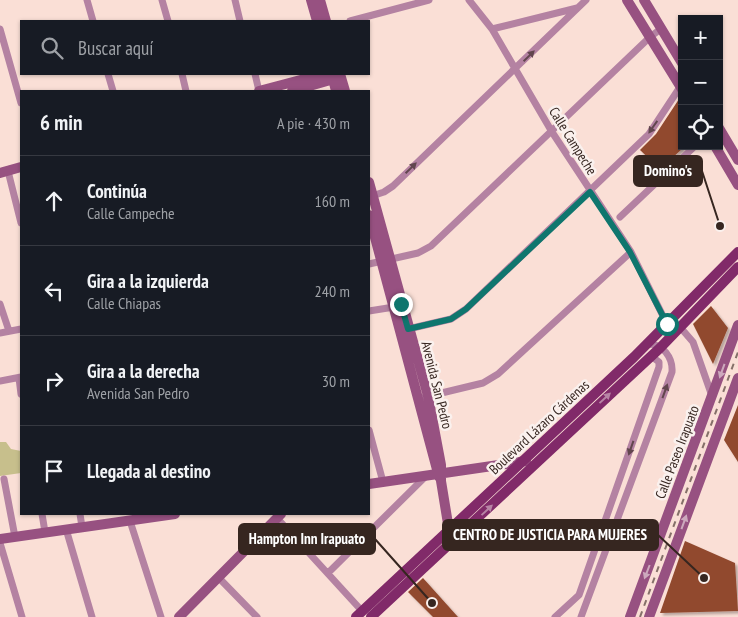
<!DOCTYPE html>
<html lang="es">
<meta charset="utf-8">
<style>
body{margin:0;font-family:"PT Sans Narrow",sans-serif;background:#20242c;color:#f1f3f6}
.controls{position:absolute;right:15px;top:15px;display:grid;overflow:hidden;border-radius:0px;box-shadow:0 1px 4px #0004}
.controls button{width:45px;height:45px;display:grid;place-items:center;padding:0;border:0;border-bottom:1px solid #363941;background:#171b24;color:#f1f3f6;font:25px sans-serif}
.stop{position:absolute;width:15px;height:15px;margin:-11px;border:4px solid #0f766e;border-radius:50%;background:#fff}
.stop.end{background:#0f766e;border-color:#fff;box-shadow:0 1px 5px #0008}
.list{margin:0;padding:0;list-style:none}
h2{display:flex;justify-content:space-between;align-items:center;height:65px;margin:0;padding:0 20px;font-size:21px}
h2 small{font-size:16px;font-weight:400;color:#9ea1a6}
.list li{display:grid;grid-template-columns:32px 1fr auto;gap:15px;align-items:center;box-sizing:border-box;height:90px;padding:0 20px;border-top:1px solid #363941}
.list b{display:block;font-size:19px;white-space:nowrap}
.list p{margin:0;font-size:16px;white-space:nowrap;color:#9ea1a6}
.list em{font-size:16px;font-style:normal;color:#9ea1a6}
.icon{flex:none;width:28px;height:28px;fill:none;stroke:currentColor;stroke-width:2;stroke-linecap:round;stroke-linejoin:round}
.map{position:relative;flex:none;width:738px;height:617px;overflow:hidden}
.search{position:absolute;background:#171b24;box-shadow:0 1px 4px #0004;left:20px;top:20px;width:350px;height:55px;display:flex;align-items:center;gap:12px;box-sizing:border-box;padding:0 18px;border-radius:0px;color:#9ea1a6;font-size:19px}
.panel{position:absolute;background:#171b24;box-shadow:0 1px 4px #0004;left:20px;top:90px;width:350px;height:425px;border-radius:0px}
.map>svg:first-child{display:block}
</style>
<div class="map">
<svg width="738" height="617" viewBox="0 0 738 617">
<defs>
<filter id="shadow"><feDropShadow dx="2.5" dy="2.5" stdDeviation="1" flood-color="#0004"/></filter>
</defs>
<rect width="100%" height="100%" fill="#fadfd6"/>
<path fill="#c7bf8c" d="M0,442H6L11,449L21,451V473L0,476Z"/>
<path fill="#91492e" filter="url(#shadow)" d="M681,96L682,149L660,169L640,150L656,134Z
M711,306L728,328L713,364L693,324Z
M738,405V462L724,440Z
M685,541L735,563L738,611L660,613Z
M423,578L458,617H433L408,592Z"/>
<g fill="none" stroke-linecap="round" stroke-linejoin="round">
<path stroke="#b482a2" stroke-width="7" d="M87,0L93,21
M162,0L168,21
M235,0L240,21
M469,0L492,29L552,132L631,252L667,324
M350,21L429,0
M0,29L21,103
M492,29L577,8
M108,74L113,91
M182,74L186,91
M255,74L259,91
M8,171L21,223
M369,197L384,192L393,186L586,0
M620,217L695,146
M369,264L418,253L431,246L650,37L662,28
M0,304L9,331
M369,311L394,307
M680,327L693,342L712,396
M408,329L451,319L466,309L649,134L680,87
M0,333L21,329
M19,378L21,394
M0,381L21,377
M425,397L483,383L498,374L631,252
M369,430L383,482
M4,479L15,537
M42,514L45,532
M80,514L82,527
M277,518L362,611
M130,521L161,617
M66,529L92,617
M0,543L22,617
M328,573L426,476
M218,577L257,617
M555,617L579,595L659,367V362L651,356
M581,617L672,372C673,358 663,343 647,344"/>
<path stroke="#975181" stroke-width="10" d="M311,0L317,21
M320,0L326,21
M627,0L682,89
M644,0L682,63
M340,74L345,91
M332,75L336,91
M259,91L323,74
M292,91L341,77
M719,128L738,160
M715,146L738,185
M0,173L21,167
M369,182L428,396L441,465V481L450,536
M369,215L439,477
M369,484L526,461
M0,539L175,514
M179,617L281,514
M630,617L738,325
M649,617L738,378"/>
<path stroke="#812a69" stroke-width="10" d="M356,617L634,357L738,252
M371,617L660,348L738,267"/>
<path stroke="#857069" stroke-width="2" stroke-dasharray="6 6" stroke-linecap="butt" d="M640,617L738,352"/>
</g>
<defs><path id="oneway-solid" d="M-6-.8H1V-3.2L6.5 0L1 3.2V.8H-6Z" transform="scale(1.25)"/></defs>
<g fill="#62464e">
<use href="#oneway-solid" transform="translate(529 56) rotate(-44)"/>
<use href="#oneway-solid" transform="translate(653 127) rotate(125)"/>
<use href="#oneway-solid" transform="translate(411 168) rotate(-44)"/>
<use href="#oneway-solid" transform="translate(665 391) rotate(-70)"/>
<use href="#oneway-solid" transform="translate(631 448) rotate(109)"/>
</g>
<g fill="#cda9bd">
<use href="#oneway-solid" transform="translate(722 371) rotate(110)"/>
<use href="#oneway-solid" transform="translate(684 522) rotate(-70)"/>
<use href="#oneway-solid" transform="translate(647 572) rotate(111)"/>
</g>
<g fill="#b784a5">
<use href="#oneway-solid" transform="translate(605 398) rotate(-43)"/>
<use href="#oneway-solid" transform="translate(487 510) rotate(-43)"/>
</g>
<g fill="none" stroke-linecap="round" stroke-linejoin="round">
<path stroke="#0f766e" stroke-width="6" d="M401,304L408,329L451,319L466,309L590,192L630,252L667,324"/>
</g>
<g text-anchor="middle" stroke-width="5" stroke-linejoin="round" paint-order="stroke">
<g font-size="14" fill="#362620" stroke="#faf1ee">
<text transform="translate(573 141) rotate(58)" y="5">Calle Campeche</text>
<text transform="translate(437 385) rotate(76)" y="5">Avenida San Pedro</text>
<text transform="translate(539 427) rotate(-43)" y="5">Boulevard Lázaro Cárdenas</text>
<text transform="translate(677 452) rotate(-69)" y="5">Calle Paseo Irapuato</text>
</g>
</g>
<path fill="none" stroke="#362620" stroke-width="2" d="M720 226L702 171M704 578L658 535M432 603L375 539"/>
<g fill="#362620" stroke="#faf1ee" stroke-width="2">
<circle cx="720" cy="226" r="5"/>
<circle cx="704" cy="578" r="5"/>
<circle cx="432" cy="603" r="5"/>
</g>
<g fill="#362620" stroke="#362620" stroke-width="2">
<rect x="634" y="156" width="68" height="30" rx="5"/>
<rect x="443" y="520" width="215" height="30" rx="5"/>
<rect x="239" y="524" width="136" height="30" rx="5"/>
</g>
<g font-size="15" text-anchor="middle" font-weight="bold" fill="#fff">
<text x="668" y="176">Domino's</text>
<text x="550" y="540">CENTRO DE JUSTICIA PARA MUJERES</text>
<text x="307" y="544">Hampton Inn Irapuato</text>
</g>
</svg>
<div class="controls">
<button>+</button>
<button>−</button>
<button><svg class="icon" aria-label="locate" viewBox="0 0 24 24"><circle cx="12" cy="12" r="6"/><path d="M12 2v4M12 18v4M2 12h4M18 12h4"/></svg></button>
</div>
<div class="stop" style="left:667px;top:324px"></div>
<div class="stop end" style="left:401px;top:304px"></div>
<div class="search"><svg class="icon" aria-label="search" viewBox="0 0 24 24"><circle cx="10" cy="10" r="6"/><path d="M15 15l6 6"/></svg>Buscar aquí</div>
<section class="panel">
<h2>6 min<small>A pie · 430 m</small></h2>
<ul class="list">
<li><svg class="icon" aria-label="ahead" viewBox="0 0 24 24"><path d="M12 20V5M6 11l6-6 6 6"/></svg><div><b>Continúa</b><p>Calle Campeche</p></div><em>160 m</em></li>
<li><svg class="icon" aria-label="left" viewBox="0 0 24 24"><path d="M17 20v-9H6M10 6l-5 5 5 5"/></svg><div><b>Gira a la izquierda</b><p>Calle Chiapas</p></div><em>240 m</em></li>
<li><svg class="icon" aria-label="right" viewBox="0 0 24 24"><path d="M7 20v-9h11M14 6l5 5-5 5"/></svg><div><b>Gira a la derecha</b><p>Avenida San Pedro</p></div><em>30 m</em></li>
<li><svg class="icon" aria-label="arrive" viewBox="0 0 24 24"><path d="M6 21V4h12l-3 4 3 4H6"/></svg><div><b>Llegada al destino</b></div></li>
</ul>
</section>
</div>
